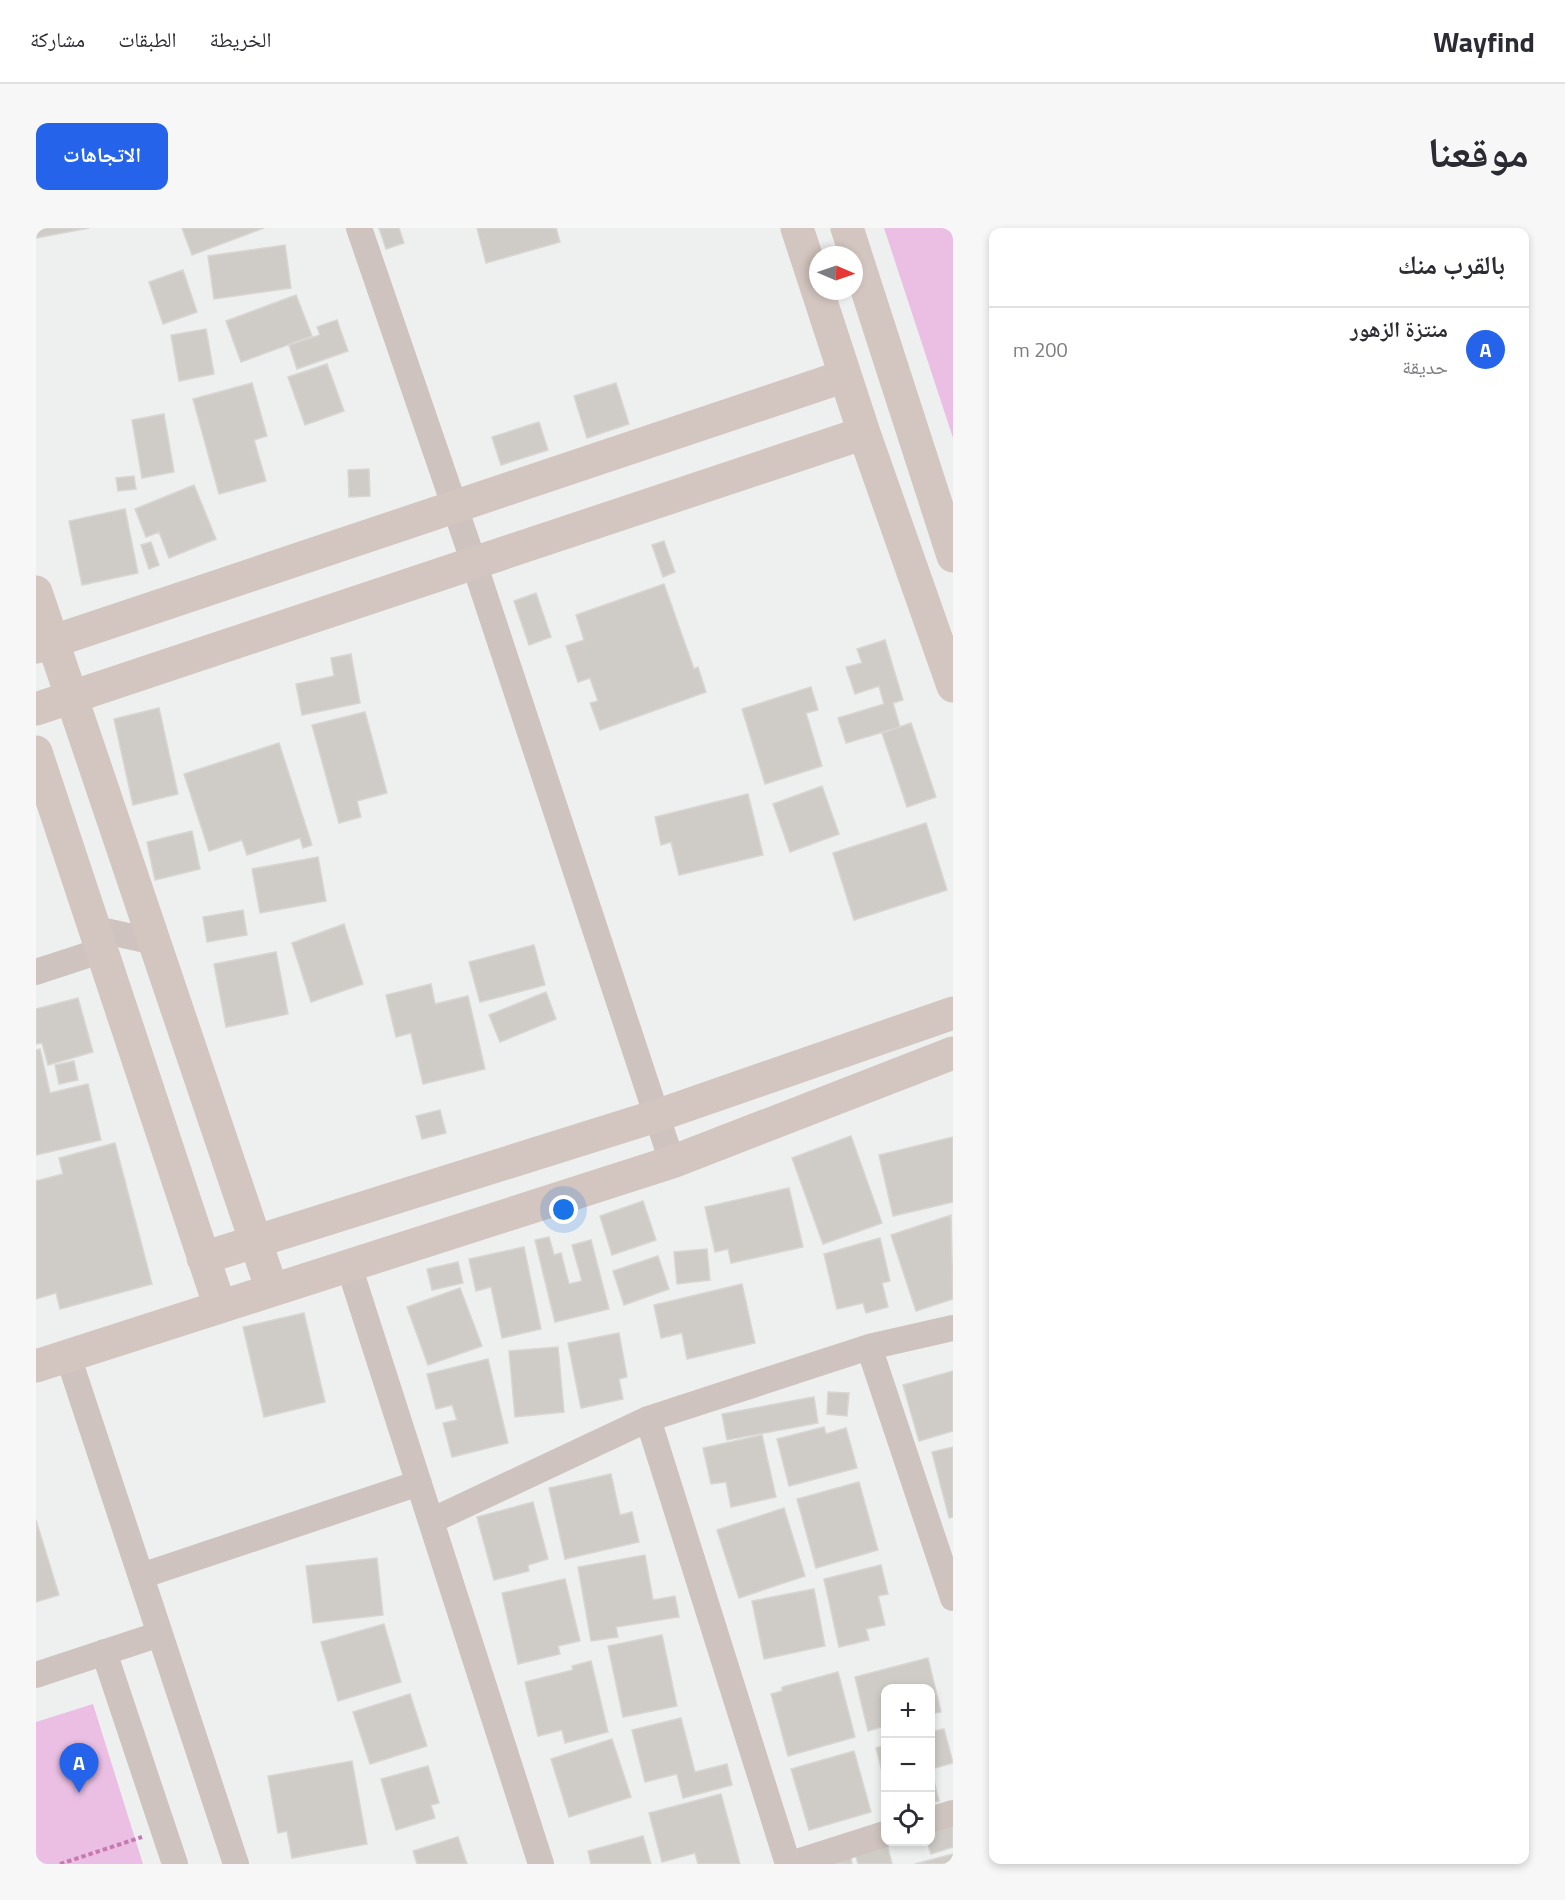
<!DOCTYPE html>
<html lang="ar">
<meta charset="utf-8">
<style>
body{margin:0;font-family:"Titillium Web","Noto Naskh Arabic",sans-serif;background:#f7f7f7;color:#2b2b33;direction:rtl}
.controls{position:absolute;right:18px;bottom:18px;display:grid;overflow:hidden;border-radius:12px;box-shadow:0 3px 9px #0003}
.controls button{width:54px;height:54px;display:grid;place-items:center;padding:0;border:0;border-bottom:2px solid #e1e1e2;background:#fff;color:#2b2b33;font:30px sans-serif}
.compass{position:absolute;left:773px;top:18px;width:54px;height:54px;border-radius:50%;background:#fff;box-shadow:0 3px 9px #0003;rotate:92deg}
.you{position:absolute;left:528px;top:982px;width:21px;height:21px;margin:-15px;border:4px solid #fff;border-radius:50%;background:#1a73e8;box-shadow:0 0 0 9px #1a73e833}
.badge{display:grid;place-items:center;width:39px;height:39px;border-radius:50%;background:#2563eb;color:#fff;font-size:20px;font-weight:700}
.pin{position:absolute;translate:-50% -50px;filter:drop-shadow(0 2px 3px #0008)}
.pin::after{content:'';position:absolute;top:32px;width:21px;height:18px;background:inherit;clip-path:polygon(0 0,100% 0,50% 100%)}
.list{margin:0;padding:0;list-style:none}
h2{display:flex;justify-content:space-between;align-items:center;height:78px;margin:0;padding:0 24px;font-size:26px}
h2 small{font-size:20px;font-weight:400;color:#7c7c81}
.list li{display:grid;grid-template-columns:39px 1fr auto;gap:18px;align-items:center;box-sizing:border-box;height:84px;padding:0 24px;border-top:2px solid #e1e1e2}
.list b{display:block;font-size:22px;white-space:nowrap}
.list p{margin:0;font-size:20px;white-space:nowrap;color:#7c7c81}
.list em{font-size:20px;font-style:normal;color:#7c7c81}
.icon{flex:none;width:33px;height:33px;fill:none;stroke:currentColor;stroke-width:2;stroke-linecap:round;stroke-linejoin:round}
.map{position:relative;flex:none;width:917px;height:1636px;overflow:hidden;direction:ltr;border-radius:12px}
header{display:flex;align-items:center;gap:36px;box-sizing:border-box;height:84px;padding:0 30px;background:#fff;border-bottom:2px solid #e1e1e2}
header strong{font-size:28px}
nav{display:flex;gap:33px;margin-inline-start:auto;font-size:21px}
.intro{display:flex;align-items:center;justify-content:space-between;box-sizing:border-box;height:144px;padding:0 36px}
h1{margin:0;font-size:42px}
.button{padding:15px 27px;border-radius:12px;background:#2563eb;color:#fff;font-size:21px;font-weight:700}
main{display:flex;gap:36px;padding:0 36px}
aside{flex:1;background:#fff;border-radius:12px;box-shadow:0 3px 9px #0003}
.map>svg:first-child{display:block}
</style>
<header>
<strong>Wayfind</strong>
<nav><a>الخريطة</a><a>الطبقات</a><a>مشاركة</a></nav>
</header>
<div class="intro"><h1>موقعنا</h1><a class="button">الاتجاهات</a></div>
<main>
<aside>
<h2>بالقرب منك<small></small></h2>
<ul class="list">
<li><span class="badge">A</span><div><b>منتزة الزهور</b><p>حديقة</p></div><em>200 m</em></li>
</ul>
</aside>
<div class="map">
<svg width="917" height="1636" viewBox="0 0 917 1636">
<rect width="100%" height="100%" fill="#edf0ef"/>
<path fill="#ebbfe3" d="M848,0H917V210Z
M57,1476L107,1636H0V1494Z"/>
<path fill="#cfccc8" stroke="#d8d5d2" stroke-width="1.5" d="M0,0H53L0,10Z
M146,0H228L156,27Z
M343,0H363L368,15L350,21Z
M441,0H520L524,14L450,35Z
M249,17L255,60L178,71L172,28Z
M147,42L161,84L127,96L113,54Z
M260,67L276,108L205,134L190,93Z
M301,92L312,123L261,141L253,117L284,107L281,99Z
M170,101L178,146L143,153L135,107Z
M291,136L308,183L269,197L252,149Z
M216,155L231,208L218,212L230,253L183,266L157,171Z
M580,155L593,196L551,210L538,168Z
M128,186L138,244L106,250L96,192Z
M503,194L512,222L465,237L456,209Z
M333,241L334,268L313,269L312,242Z
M98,248L100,261L82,263L80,250Z
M158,257L180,311L133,330L123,304L110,309L99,281Z
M89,281L102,345L46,357L33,293Z
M628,313L639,344L627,349L616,317Z
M115,314L123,337L113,341L105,317Z
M628,356L658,441L662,439L670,464L564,502L554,475L562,473L554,450L542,454L530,418L548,412L540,387Z
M500,365L515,409L493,417L478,373Z
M849,412L867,472L857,475L864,499L810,515L802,490L848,476L843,458L819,466L810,439L826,435L821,421Z
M315,426L324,475L266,487L260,456L298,448L295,430Z
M775,459L782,482L770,485L786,538L729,556L706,481Z
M123,480L142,566L97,577L78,491Z
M329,484L351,565L321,573L325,589L303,595L276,497Z
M875,495L900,569L871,579L846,505Z
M243,515L276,617L267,620L264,610L211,627L206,612L173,623L148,546Z
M786,558L803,606L754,624L737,576Z
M712,566L727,627L643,647L635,614L625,617L619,589Z
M890,595L911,662L818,692L797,625Z
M156,603L164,641L119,652L111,614Z
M282,629L290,673L224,685L216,641Z
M207,682L211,707L171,714L167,689Z
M308,696L327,756L275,774L256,715Z
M498,717L509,757L444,774L433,734Z
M240,724L252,786L190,799L178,736Z
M395,756L399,776L432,768L449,841L387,856L375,805L360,809L350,767Z
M510,764L520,791L464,814L453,787Z
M42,770L57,824L12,837L6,815L0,816V781Z
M4,821L14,865L52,856L65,912L0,927V822Z
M38,833L42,852L23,856L19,837Z
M404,882L410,905L386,911L380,888Z
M815,908L846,995L787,1016L756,930Z
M917,909V974L857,988L843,927Z
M79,915L116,1056L24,1081L20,1065L0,1071V953L27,946L23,930Z
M753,960L767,1019L695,1035L692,1021L679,1024L669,979Z
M607,973L620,1012L576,1027L564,988Z
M915,987L917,1071L880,1083L855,1007Z
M513,1009L518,1027L525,1025L533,1056L546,1053L536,1017L555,1012L573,1081L519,1094L499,1012Z
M844,1010L854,1053L846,1055L852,1079L830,1085L827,1075L801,1081L788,1026Z
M488,1019L505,1101L466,1110L455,1059L440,1063L433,1031Z
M671,1021L674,1052L641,1056L638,1024Z
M622,1028L633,1061L588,1077L577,1043Z
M422,1034L427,1055L396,1062L391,1041Z
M706,1056L719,1115L651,1131L646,1105L625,1110L618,1077Z
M424,1060L446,1118L392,1137L371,1079Z
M268,1085L289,1174L228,1189L207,1099Z
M583,1105L591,1149L583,1151L587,1171L545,1180L532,1115Z
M522,1119L528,1184L479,1189L473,1123Z
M452,1131L472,1215L416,1229L407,1195L421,1192L416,1177L400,1181L391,1146Z
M917,1143V1203L883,1213L867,1157Z
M792,1164L813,1165L811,1188L791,1186Z
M778,1169L782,1195L691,1212L686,1186Z
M788,1199L790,1206L810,1200L821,1240L753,1258L741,1211Z
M726,1207L740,1269L695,1279L690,1254L675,1256L667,1220Z
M917,1219V1289L913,1290L896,1224Z
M575,1246L584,1287L596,1284L603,1314L529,1331L513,1260Z
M823,1254L842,1322L780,1340L761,1271Z
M497,1274L512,1331L492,1337L493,1343L458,1352L441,1289Z
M748,1280L769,1348L703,1370L681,1302Z
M0,1292L23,1367L0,1374Z
M609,1327L617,1372L639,1368L643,1389L580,1399L582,1409L555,1413L542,1339Z
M341,1330L347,1387L277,1395L270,1338Z
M845,1337L852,1366L842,1368L849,1397L830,1401L833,1412L803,1419L788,1351Z
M529,1351L544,1413L522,1418L524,1426L482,1436L466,1365Z
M778,1361L789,1418L728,1431L716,1373Z
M348,1396L365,1454L302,1473L285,1414Z
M626,1407L641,1478L587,1489L572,1418Z
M892,1430L905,1484L894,1486V1460H849V1498L832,1503L819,1449Z
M555,1433L572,1504L529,1515L526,1502L502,1508L489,1454L537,1442L536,1438Z
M802,1444L819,1509L752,1528L735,1466L746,1463V1459Z
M374,1466L391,1518L334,1536L317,1484Z
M645,1490L659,1544L691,1536L696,1557L647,1570L641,1546L609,1554L596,1502Z
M908,1501L917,1535L895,1541L903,1573L894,1575V1504Z
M576,1511L595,1569L533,1589L515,1531Z
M849,1517V1555L840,1520Z
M818,1523L835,1584L773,1602L755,1541Z
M316,1533L331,1616L256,1630L251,1603L242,1605L232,1548Z
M392,1538L403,1575L395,1577L399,1590L360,1602L345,1551Z
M685,1566L704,1636H662L659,1625L626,1634L613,1585Z
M917,1595V1619L895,1626L891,1614H894V1602Z
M607,1608L615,1636H555L552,1623Z
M422,1609L431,1636H381L377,1623Z
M851,1616L856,1636H822L819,1625Z
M814,1626L816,1636H776Z
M917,1626V1636H879Z"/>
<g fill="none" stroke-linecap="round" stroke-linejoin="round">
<path stroke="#c67ab0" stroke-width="4" stroke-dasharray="4.5 3" stroke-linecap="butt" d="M0,1635V1636
M24,1636L106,1609"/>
<path stroke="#cec3bf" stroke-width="26" d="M323,0L438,335L636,934
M60,701L119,714
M0,744L67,722
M313,1038L505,1636
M833,1119L917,1370
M32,1128L200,1636
M612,1191L752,1636
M395,1293L612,1191L833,1119L917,1100
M105,1348L383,1255
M68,1424L139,1636
M0,1447L124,1406
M894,1592L917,1585
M755,1636L849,1606"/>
<path stroke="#d3c5bf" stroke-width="33" d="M761,0L828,205L917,458
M811,0L917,328
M0,364L236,1062
M0,419L809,148
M0,481L828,205
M0,524L184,1079
M167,1030L620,888L917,785
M0,1138L636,934L917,825"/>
</g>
</svg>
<div class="controls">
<button>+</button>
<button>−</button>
<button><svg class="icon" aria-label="locate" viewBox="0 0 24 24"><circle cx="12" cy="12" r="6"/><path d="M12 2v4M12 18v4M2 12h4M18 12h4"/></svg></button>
</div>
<svg class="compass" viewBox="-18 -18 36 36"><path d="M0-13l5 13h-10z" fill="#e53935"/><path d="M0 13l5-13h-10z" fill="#7c7c81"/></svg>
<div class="you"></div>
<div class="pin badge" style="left:43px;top:1565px">A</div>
</div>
</main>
